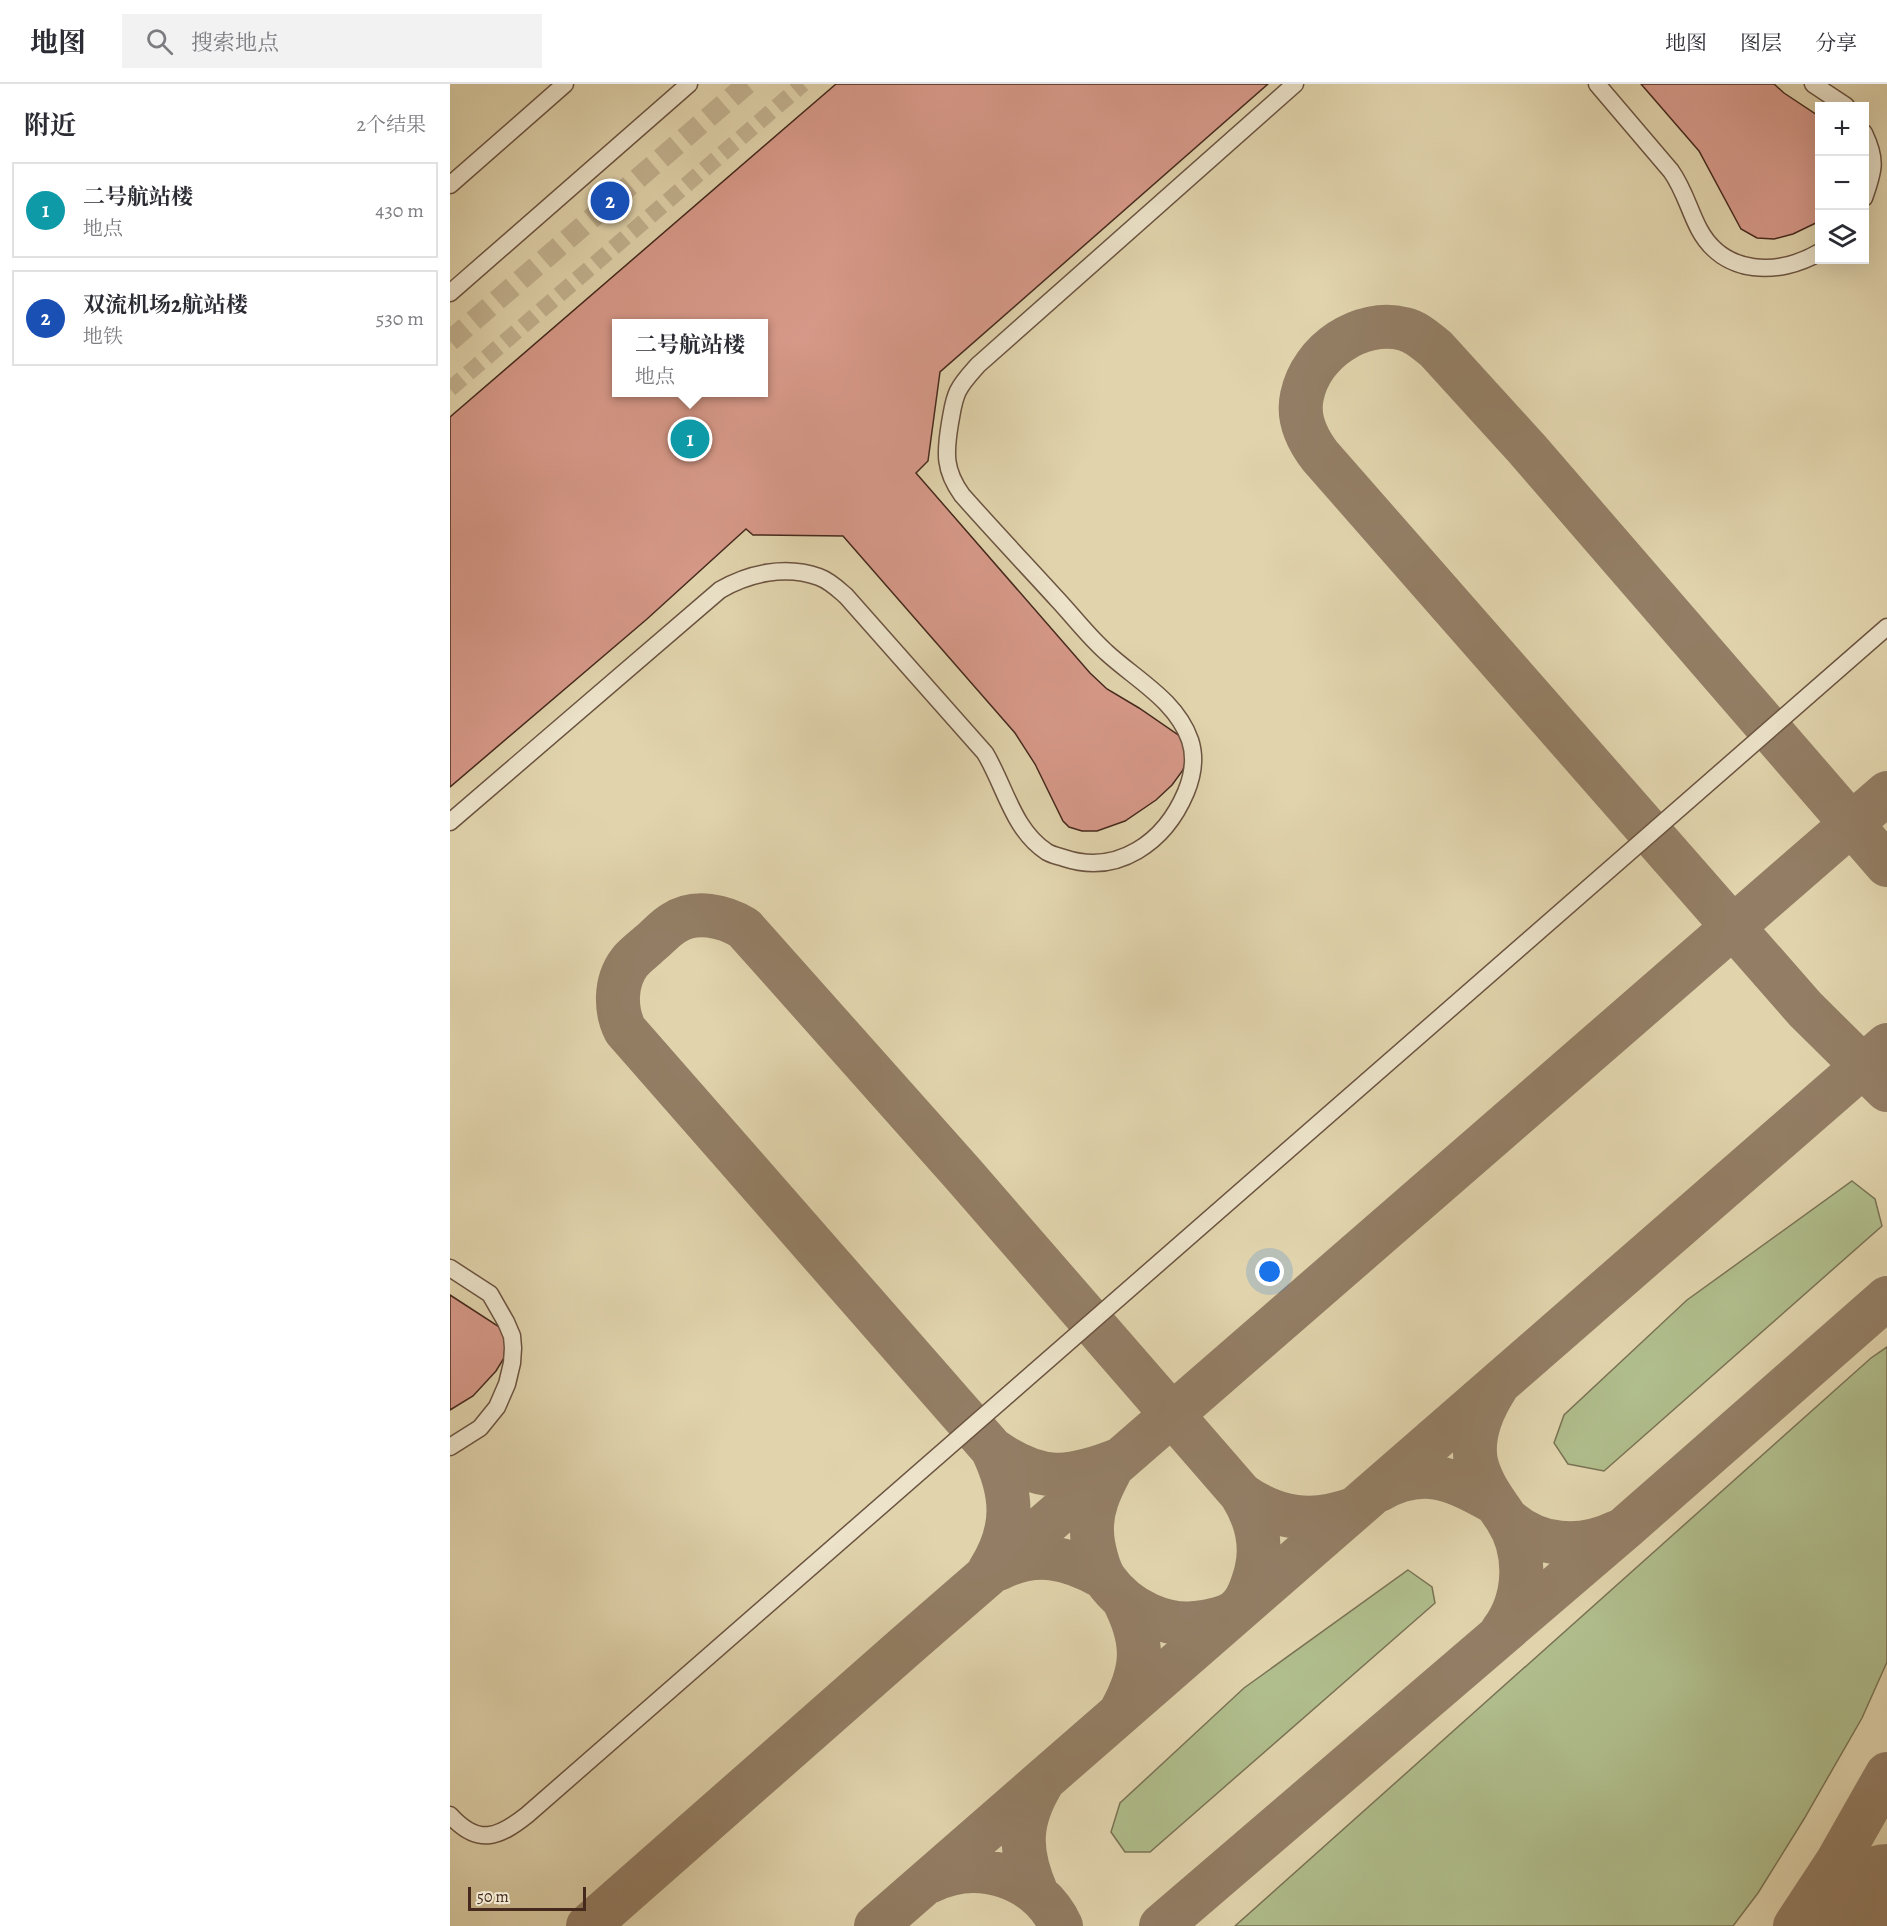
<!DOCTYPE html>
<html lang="zh">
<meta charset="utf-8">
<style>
body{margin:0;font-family:Alegreya,"Noto Serif SC",serif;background:#f2f2f3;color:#2b2b33}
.controls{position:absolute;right:18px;top:18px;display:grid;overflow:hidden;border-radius:0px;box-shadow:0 6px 24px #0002}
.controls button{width:54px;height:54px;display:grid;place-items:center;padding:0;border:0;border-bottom:2px solid #e1e1e2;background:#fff;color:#2b2b33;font:30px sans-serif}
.scale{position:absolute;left:18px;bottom:15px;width:118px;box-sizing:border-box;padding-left:6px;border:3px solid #45291d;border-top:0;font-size:16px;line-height:21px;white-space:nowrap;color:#45291d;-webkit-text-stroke:4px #ece3ca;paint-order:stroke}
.you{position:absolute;left:820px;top:1188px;width:21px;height:21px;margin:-15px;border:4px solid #fff;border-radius:50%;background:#1a73e8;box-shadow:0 0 0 9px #1a73e833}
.badge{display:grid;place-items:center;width:39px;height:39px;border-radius:50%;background:#b45309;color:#fff;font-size:20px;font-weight:700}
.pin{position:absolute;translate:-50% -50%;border:3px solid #fff;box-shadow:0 2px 6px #0006}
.popup{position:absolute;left:162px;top:235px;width:156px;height:78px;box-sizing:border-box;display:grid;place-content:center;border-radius:0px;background:#fff;filter:drop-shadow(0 2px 4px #0005);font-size:20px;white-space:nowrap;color:#7c7c81}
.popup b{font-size:22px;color:#2b2b33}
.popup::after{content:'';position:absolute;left:50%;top:100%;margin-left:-12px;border:12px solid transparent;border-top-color:#fff}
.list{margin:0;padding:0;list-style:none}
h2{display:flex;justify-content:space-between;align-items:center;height:78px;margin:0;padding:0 24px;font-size:26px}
h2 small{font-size:20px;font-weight:400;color:#7c7c81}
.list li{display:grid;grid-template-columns:39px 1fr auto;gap:18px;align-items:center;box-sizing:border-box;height:96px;margin:0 12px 12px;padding:0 12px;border:2px solid #e1e1e2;border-radius:0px}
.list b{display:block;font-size:22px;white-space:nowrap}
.list p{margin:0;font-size:20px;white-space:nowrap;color:#7c7c81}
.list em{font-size:20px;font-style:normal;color:#7c7c81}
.icon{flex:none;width:33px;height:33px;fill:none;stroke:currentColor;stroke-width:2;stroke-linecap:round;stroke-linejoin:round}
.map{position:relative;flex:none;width:1437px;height:1842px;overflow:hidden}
header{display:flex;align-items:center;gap:36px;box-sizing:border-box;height:84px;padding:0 30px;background:#fff;border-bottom:2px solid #e1e1e2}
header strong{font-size:28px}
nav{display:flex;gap:33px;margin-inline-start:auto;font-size:21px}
.search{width:420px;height:54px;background:#f2f2f3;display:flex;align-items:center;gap:15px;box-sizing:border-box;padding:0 21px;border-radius:0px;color:#7c7c81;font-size:22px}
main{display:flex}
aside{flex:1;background:#fff}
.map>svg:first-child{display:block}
</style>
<header>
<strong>地图</strong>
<div class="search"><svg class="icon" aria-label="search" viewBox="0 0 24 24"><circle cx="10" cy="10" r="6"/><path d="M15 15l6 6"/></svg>搜索地点</div>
<nav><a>地图</a><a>图层</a><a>分享</a></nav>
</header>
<main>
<aside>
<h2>附近<small>2个结果</small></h2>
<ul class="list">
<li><span class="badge" style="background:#0f9aa8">1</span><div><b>二号航站楼</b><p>地点</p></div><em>430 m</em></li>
<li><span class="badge" style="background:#1a4fb4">2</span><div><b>双流机场2航站楼</b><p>地铁</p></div><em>530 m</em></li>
</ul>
</aside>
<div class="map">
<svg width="1437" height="1842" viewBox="0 0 1437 1842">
<rect width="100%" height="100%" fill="#e1d4ad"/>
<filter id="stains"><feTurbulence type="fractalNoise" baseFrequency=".00333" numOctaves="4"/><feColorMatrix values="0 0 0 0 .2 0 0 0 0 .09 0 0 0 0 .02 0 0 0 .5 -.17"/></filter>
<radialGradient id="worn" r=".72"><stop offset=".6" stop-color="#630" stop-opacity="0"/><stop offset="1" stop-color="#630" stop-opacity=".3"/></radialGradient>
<path fill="#b0bd8c" stroke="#7a7354" stroke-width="1.5" d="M1402,1097L1425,1115L1432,1142L1154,1387L1118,1380L1104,1359L1114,1331L1237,1216Z
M1437,1263V1578L1412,1634L1354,1735L1308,1809L1283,1842H785L1421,1274Z
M958,1486L982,1503L985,1519L700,1768H675L661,1748L670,1719L794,1604Z"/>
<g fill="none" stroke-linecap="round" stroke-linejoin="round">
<path stroke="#937e65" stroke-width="44" d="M1437,781L1077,365L986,265C976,257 967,248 954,245C911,234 861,267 852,312C847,334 857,355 870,372L1355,925L1437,1006
M1046,1304C1032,1326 1021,1351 1026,1378C1031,1400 1044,1416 1056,1434C1078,1468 1076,1515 1052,1547
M671,1375C619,1396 590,1399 542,1365L175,946C165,926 165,898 179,879C184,872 193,866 199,860C207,854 215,844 224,839C245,825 274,832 294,844L513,1090L791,1410C827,1436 863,1440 904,1425
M660,1387C650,1406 641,1425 642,1447C642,1460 648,1485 655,1495C677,1526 716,1545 754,1538C764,1536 781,1532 788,1525C797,1517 803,1499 806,1488C813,1460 806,1434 791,1410
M929,1406C973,1381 1002,1395 1042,1417
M1057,1435C1088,1463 1130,1466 1167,1448
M548,1485C586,1466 617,1473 653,1493
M539,1487C566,1444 563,1409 542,1365
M671,1627C694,1585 695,1558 673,1515
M479,1798C528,1773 588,1793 611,1842
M587,1810C569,1768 568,1739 592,1699
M138,1842L457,1561L1437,709
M426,1842L1437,961
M711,1842L1175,1444L1437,1214
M1345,1842L1387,1778L1437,1690"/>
<path stroke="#937e65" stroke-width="108" d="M1405,1842L1437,1814"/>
</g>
<path fill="#d79989" stroke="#45291d" stroke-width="1.5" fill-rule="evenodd" d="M386,0H818L490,288L478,377L466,389L640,589L657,605L689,624L734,655L737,671L733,686L722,701L706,716L675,737L647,747H632L619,743L613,737L585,680L565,649L393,452L303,451L296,445L197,535L0,703V333ZM166,240H314V308H166Z
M1191,0H1324L1334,9L1370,33V137L1343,150L1324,155L1307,154L1291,145L1249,67Z
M0,1211L51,1244L56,1251L54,1274L46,1287L23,1312L0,1326Z"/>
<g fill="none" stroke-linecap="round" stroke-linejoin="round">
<path stroke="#c2b290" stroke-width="16" stroke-dasharray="16 8" stroke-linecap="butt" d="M0,305L353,0"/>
<path stroke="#c2b290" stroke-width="21" stroke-dasharray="21 10" stroke-linecap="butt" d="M0,257L297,0"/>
<defs>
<path id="minor" d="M1147,0L1221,87C1234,105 1239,126 1249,145C1274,192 1329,192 1370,168
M1363,0L1396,22
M1414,49C1427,76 1424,86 1414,114
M0,101L115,0
M0,209L239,0
M0,738L270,506C299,489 336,481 369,493C380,497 388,505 396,512L535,669C555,702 563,746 597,768C602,771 608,772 614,774C668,792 715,758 736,708C743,691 746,674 740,656C726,616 685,595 656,568C638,552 623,532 607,515C575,480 543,446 512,411C494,386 495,369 500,339C502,329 503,317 508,307C513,297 520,290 528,281L845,0
M0,1184L40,1210L56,1238L62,1252L63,1264L62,1279L57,1300L47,1323L30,1344L0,1363
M0,1731C28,1762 48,1754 77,1731L1437,543"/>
</defs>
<use href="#minor" stroke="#6c5441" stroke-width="19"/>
<use href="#minor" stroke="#ece3ca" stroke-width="16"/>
</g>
<rect width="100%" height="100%" filter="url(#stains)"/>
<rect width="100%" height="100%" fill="url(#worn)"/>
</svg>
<div class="controls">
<button>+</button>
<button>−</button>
<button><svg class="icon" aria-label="layers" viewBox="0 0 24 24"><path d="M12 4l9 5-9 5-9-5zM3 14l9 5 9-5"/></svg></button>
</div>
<div class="scale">50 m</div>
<div class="you"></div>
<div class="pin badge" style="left:240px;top:355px;background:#0f9aa8">1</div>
<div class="popup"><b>二号航站楼</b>地点</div>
<div class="pin badge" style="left:160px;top:117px;background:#1a4fb4">2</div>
</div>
</main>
